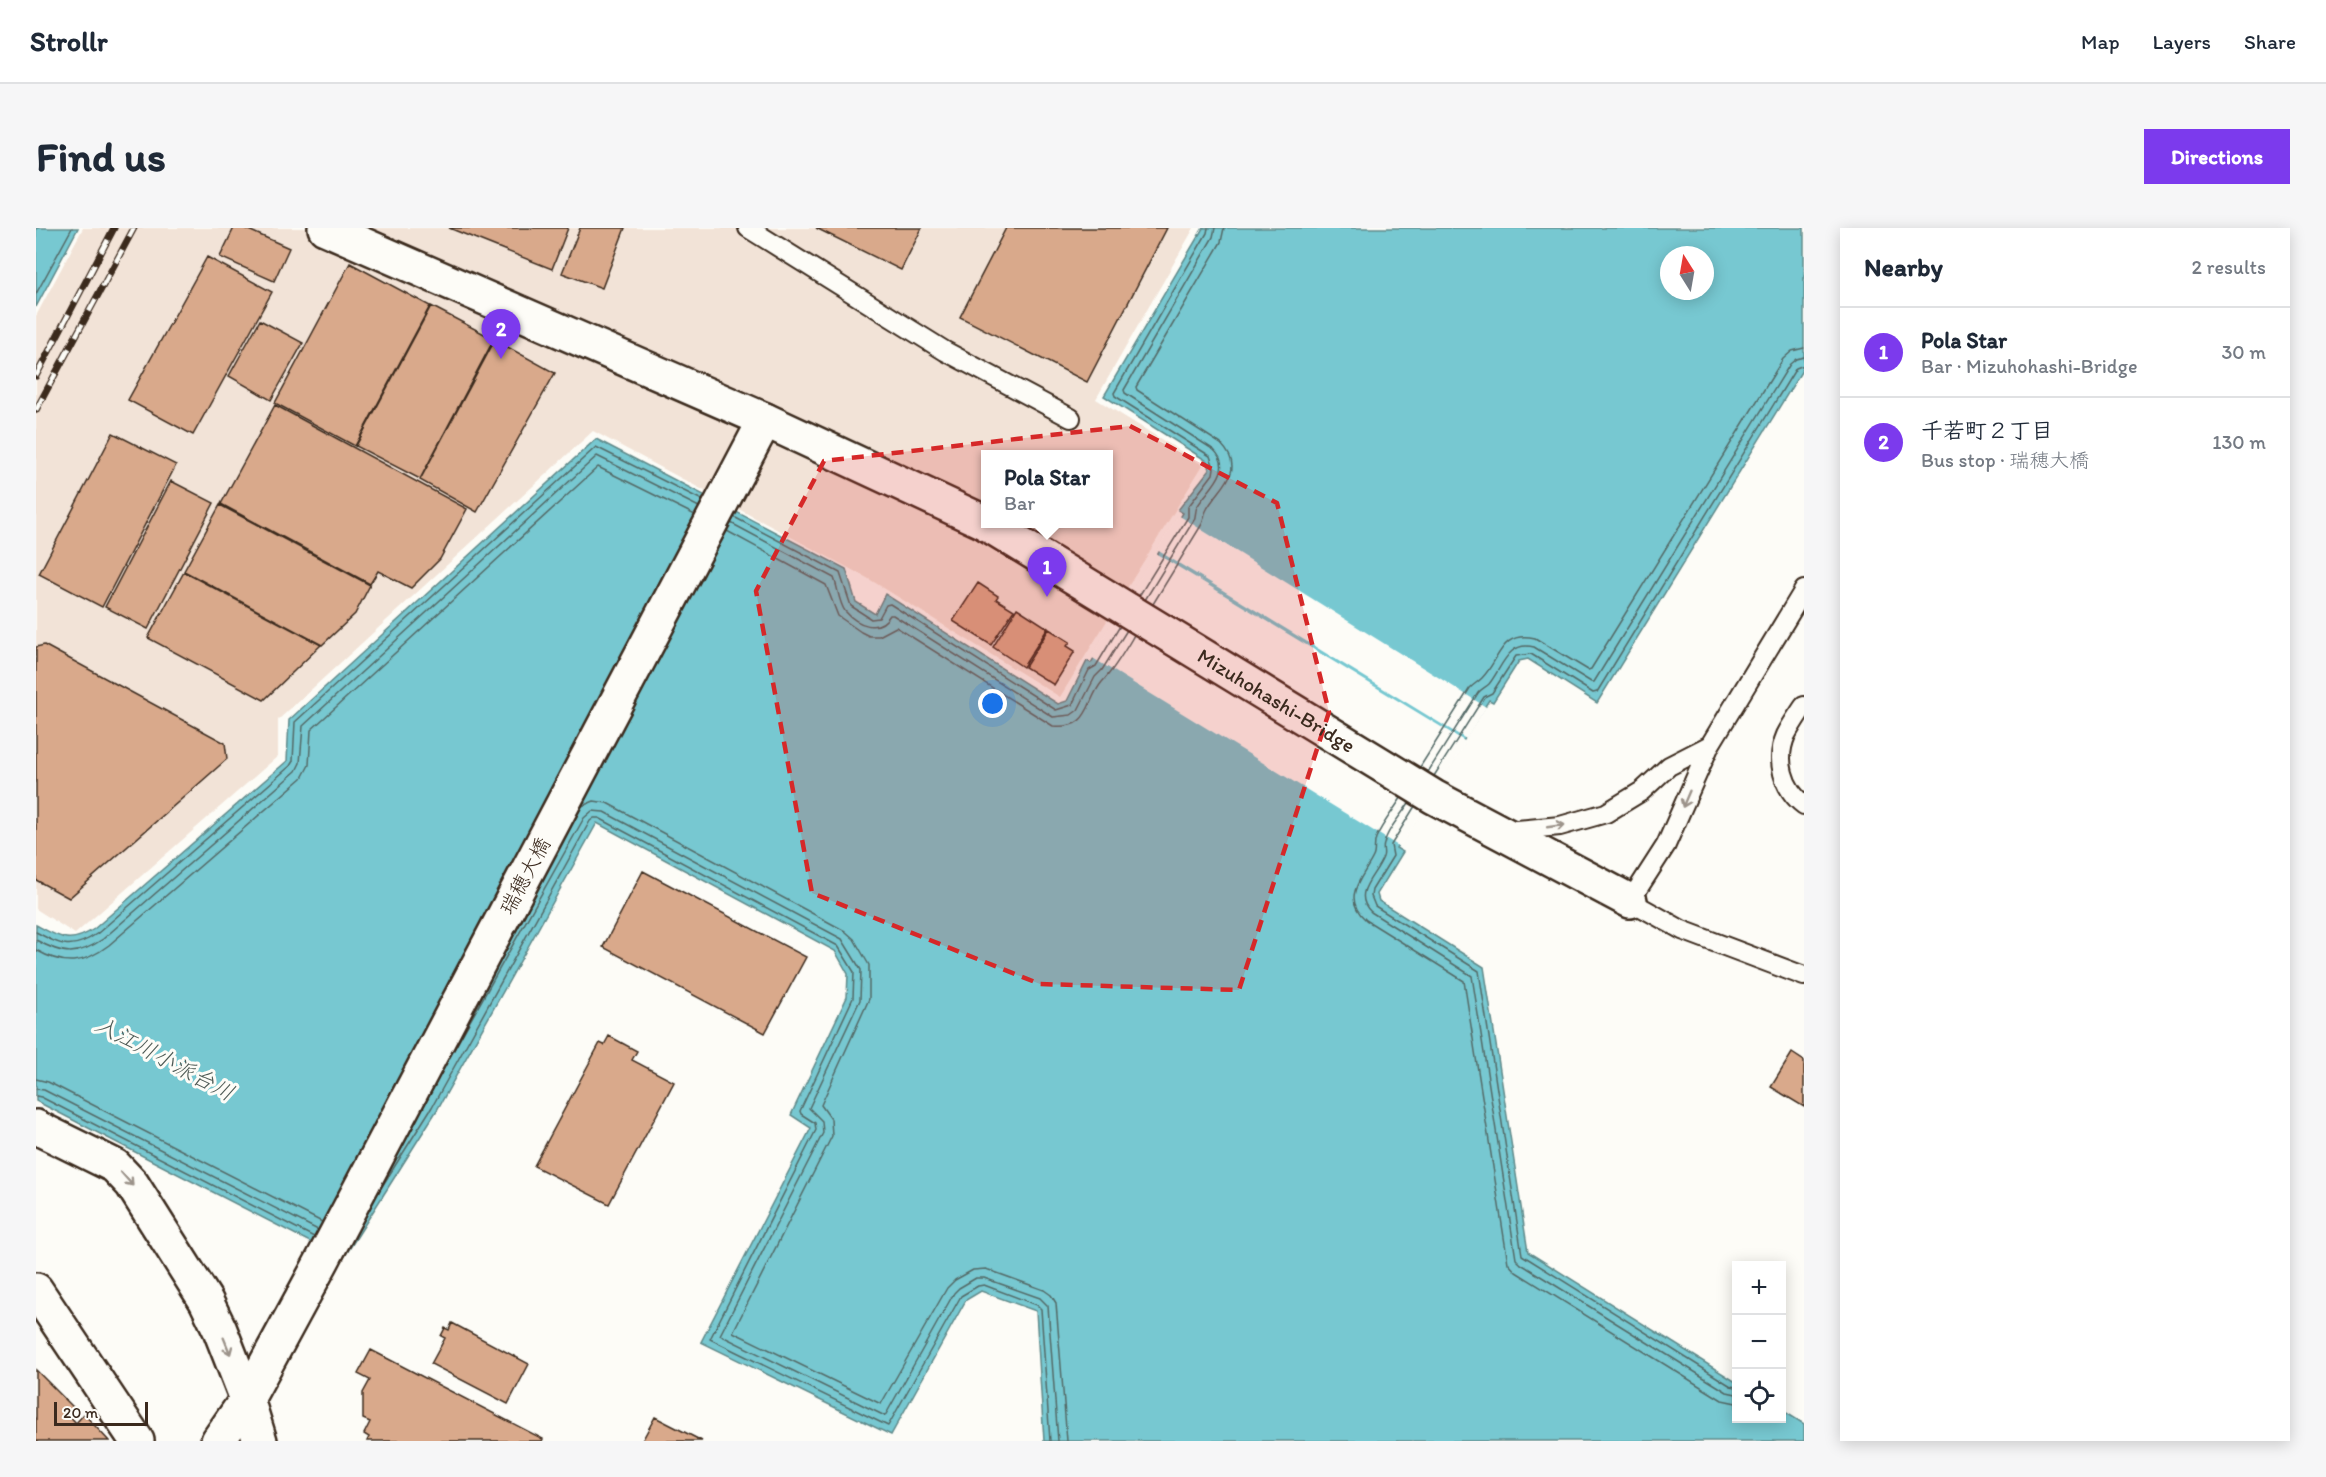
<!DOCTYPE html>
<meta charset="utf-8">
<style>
body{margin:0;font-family:Itim,"Klee One",sans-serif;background:#f6f6f7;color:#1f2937}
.controls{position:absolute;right:18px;bottom:18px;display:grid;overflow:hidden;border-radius:0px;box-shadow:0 3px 15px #0003}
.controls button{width:54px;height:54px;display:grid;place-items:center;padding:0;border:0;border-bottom:2px solid #e0e1e3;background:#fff;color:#1f2937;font:30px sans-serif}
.compass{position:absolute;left:1624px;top:18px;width:54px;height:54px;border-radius:50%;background:#fff;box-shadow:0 3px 15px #0003;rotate:349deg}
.scale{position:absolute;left:18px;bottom:15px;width:94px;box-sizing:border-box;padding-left:6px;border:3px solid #3b2a1e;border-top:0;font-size:16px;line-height:21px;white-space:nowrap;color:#3b2a1e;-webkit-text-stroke:4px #fdfcf7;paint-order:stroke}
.you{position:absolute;left:957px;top:476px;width:21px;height:21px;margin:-15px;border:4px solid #fff;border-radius:50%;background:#1a73e8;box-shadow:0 0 0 9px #1a73e833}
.badge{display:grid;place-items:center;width:39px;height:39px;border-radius:50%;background:#7c3aed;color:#fff;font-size:20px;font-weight:700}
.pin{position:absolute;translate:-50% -50px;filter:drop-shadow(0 2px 3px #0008)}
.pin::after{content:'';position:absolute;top:32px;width:21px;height:18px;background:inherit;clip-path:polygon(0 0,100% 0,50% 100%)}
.popup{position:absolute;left:945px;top:222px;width:132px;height:78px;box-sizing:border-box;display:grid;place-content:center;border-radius:0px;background:#fff;filter:drop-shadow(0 2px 4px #0005);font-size:20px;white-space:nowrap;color:#747a83}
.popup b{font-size:22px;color:#1f2937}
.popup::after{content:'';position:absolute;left:50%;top:100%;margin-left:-12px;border:12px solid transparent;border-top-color:#fff}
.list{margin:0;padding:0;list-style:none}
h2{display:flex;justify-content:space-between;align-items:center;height:78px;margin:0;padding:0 24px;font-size:26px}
h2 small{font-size:20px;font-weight:400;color:#747a83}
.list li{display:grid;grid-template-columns:39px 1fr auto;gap:18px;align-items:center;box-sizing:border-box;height:90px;padding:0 24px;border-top:2px solid #e0e1e3}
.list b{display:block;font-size:22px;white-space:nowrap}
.list p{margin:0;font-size:20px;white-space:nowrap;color:#747a83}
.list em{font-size:20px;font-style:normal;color:#747a83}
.icon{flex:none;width:33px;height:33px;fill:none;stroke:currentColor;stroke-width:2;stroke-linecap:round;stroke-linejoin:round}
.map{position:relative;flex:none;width:1768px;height:1213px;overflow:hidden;border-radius:0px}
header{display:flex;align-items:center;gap:36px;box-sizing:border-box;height:84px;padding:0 30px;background:#fff;border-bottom:2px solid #e0e1e3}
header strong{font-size:28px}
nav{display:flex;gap:33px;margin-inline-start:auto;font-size:21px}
.intro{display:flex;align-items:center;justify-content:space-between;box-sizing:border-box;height:144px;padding:0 36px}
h1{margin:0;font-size:42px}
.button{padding:15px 27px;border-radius:0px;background:#7c3aed;color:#fff;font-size:21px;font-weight:700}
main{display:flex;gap:36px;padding:0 36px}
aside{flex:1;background:#fff;border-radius:0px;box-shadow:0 3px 15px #0003}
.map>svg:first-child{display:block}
</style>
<header>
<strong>Strollr</strong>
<nav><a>Map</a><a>Layers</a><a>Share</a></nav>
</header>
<div class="intro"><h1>Find us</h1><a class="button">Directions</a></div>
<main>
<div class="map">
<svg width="1768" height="1213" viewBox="0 0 1768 1213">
<rect width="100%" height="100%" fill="#fdfcf7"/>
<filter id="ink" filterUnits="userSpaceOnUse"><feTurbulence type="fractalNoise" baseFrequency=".0167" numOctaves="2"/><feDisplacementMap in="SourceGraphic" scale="12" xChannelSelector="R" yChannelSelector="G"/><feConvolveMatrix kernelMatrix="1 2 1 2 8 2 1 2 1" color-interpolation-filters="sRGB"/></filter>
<g filter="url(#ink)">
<path fill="#f2e3d7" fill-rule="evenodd" d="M47,0H1158L1060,171L1167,237L1024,469L833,351L557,203L242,492V528L39,706L0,681V88ZM950,226H1072V296H950Z"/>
<path fill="#77c8d1" stroke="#5f8989" stroke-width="1.5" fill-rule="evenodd" d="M0,0H42L0,79Z
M1167,0H1768V139L1561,475L1492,431L1483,433L1457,474L1453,472L1360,620L1367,624L1341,666L1343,673L1448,739L1492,1024L1700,1154V1190H1746V1182L1768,1196V1213H1008L1000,1083L945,1063L930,1072L855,1207L665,1114L775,900L755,887L811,769L812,746L799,723L561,595L401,882L307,1031L0,873V697C24,710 34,717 58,701L251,533L253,492L560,211L810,341L820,374L839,386L849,366L1022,476L1031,473L1051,433L1055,435L1147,285L1142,282L1173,242L1171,233L1068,168ZM1633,27H1669V63H1633Z"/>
<path fill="#fdfcf7" d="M1142,287L1450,479L1430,511L1121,322Z
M1119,325L1430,514L1364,619L1367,621L1055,429Z"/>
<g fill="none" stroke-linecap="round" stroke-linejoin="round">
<path stroke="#536966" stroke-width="1.5" d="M0,66L36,0
M698,289L804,345L815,378L835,391L843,390L850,377L854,376L1020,482L1036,477L1053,442L1060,438L1084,398
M695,295L798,350C802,360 803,375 809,383C821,397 843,406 854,387H857L1017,489L1035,487L1042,482L1059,449L1066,442L1091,402
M691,303L790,357L802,388L825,404L833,408H843L860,399L1017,498C1055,502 1049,474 1066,454C1079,440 1088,424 1098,407
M1103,368L1152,289V279L1177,246L1178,240L1174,228L1079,168L1078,165L1171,5L1172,0
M1109,372L1158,292C1160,288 1159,283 1161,279C1171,261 1199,243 1178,222L1089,165L1088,162L1177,9L1179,0
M1117,376L1166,296C1168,292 1168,287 1170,283C1180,261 1213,245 1185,216L1101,162L1100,159L1185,14L1188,0
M1384,539L1434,460C1438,456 1442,454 1446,450C1464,432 1464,402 1499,410L1552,442L1555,441L1747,131L1756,123L1768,120
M1392,544L1442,465C1445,461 1450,459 1453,456C1466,440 1472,412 1498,419L1555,454H1558L1754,136L1760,131L1768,129
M1398,548L1448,469L1456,465L1480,428L1495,426L1557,465L1561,464L1760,140L1768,137
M1365,570C1357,583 1346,596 1340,610C1337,617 1340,623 1337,629C1327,650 1304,669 1330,692L1428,753L1472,1035L1480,1044L1686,1172L1700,1175
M1373,575C1365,587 1351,602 1348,616C1346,621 1349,625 1347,629C1340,648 1315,665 1335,684L1436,748L1480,1031L1485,1036L1691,1164L1700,1166
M546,578L558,573L571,575L809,703L818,711L833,737V771L785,877L795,891L796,908L697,1104L845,1176L911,1060L919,1052L937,1042L950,1041L1008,1062L1015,1067L1020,1075L1031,1213
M1379,578L1355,617L1357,628L1336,662L1335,668L1339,678L1443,743L1486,1027L1695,1158L1700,1159
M0,704C26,718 36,723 62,705L254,538L257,533L259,494L560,219L666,272
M0,712C27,727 41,729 67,711L260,543L264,535L267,498L561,228L663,279
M0,722C28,738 47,737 73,717L266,550L273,537L275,502L562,239L659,287
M415,827L548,590L556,583L568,584L806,711L825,742L824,772L773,880L786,893L787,905L684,1107L849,1188L918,1065L923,1060L940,1050H948L1004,1070L1012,1078L1022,1213
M0,851L12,854L286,994
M0,861L8,862L282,1002
M0,868L5,869L278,1009
M345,960L396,879L554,593L558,590H563L802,718L818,744L817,770L764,883L765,886L779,895L780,902L674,1111L852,1198L925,1068L942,1058L948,1057L1001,1077L1005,1081L1014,1213"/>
</g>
<path fill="#d9a98b" stroke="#3b2a1e" stroke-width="1.5" d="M198,0H208L253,20L238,53L184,29Z
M413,0H532L516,41Z
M544,0H589L566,60L526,45Z
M780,0H886L865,42Z
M970,0H1131L1051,154L924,89Z
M171,29L236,64L157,207L92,172Z
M314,35L394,78L319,218L239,175Z
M395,78L458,111L384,251L320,218Z
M224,92L267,115L235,172L193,148Z
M459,112L519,145L441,284L384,252Z
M239,177L431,281L404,331L375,360L342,343L334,356L185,276Z
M77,205L140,237L66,379L3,346Z
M135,253L178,275L112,401L69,379Z
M184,277L334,357L319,386L286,417L148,343Z
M148,344L285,417L228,472L112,410Z
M942,355L962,368L960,371L978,382L955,417L917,393Z
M981,380L1012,400L987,439L957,419Z
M1013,401L1034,414L1031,418L1039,423L1018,457L989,439Z
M8,417L189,515L191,531L33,670L0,652V419Z
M607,643L770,729L729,805L567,719Z
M573,808L601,823L596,832L638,854L573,976L498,938L564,815L568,817Z
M1756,825L1768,833V879L1735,859Z
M416,1095L493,1136L472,1176L395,1136L409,1110L405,1108L409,1100L413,1102Z
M335,1122L507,1211L506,1213H331L333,1209L328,1206L334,1194L327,1191V1165L334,1152L322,1146Z
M0,1142L38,1180L33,1187L40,1195L48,1186L73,1213H0Z
M619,1189L666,1213H606Z"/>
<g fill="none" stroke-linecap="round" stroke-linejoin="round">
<defs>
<path id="lane" d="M712,0L909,123L1035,190
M1768,362L1674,517L1630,617L1594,673L1646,702L1768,748
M1768,478C1762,487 1755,497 1750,507C1739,532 1747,561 1768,577
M1470,603L1524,598L1570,585L1606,563L1633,538L1674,517"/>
<path id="street" d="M0,899L79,938L96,956L170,1073L184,1102L211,1171
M0,1062L101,1213"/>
<g id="secondary">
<path d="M289,0L729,192L950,295"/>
<path id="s1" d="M951,296L1398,569L1594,673"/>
<path d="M211,1171L224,1213"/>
<path d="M182,1213L211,1171L286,1033L729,192"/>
</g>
</defs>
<use href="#lane" stroke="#3b2a1e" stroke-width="22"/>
<use href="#street" stroke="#3b2a1e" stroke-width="38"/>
<use href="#secondary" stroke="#3b2a1e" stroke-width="38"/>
<use href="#lane" stroke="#fdfcf7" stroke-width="18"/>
<use href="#street" stroke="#fdfcf7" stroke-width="33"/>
<use href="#secondary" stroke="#fdfcf7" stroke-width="33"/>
<defs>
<path id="rail" d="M0,148L78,0
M0,182L98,0"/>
</defs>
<use href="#rail" stroke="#3b2a1e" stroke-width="7"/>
<use href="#rail" stroke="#fdfcf7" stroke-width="4.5" stroke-dasharray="14" stroke-linecap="butt"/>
</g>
<defs><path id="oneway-shaft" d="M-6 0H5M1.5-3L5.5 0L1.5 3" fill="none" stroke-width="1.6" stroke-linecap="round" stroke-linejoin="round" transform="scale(1.5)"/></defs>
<g stroke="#9c938a">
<use href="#oneway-shaft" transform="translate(1650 571) rotate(113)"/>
<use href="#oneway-shaft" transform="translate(1520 598) rotate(-8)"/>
<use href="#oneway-shaft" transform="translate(91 951) rotate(49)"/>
<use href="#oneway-shaft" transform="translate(191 1118) rotate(68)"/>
</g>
</g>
<path fill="#d62828" fill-opacity="0.2" stroke="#d62828" stroke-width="4.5" stroke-dasharray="12 8" stroke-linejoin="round" d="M1094,198L1241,275L1293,484L1203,762L1004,756L776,665L720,363L788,233Z"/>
<g text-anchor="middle" stroke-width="6" stroke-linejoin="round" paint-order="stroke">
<g font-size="21" fill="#3b2a1e" stroke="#fdfcf7">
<text dy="7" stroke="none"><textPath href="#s1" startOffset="339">Mizuhohashi-Bridge</textPath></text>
<text transform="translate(489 648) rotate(-62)" y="7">瑞穂大橋</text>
</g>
<g font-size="22" font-style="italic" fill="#4d5954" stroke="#fdfcf7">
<text transform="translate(129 830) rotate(28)" y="8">入江川小派台川</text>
</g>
</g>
</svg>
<div class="controls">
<button>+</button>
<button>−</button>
<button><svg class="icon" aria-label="locate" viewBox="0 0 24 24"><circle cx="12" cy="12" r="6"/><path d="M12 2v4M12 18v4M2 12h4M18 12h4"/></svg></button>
</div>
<svg class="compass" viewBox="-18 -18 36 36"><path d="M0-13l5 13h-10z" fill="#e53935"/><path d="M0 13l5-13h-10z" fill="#747a83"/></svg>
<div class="scale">20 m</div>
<div class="you"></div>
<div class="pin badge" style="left:1011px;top:369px">1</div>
<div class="popup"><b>Pola Star</b>Bar</div>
<div class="pin badge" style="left:465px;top:131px">2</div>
</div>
<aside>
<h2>Nearby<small>2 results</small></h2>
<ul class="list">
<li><span class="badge">1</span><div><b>Pola Star</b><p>Bar · Mizuhohashi-Bridge</p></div><em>30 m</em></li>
<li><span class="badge">2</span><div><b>千若町２丁目</b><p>Bus stop · 瑞穂大橋</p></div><em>130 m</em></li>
</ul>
</aside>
</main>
